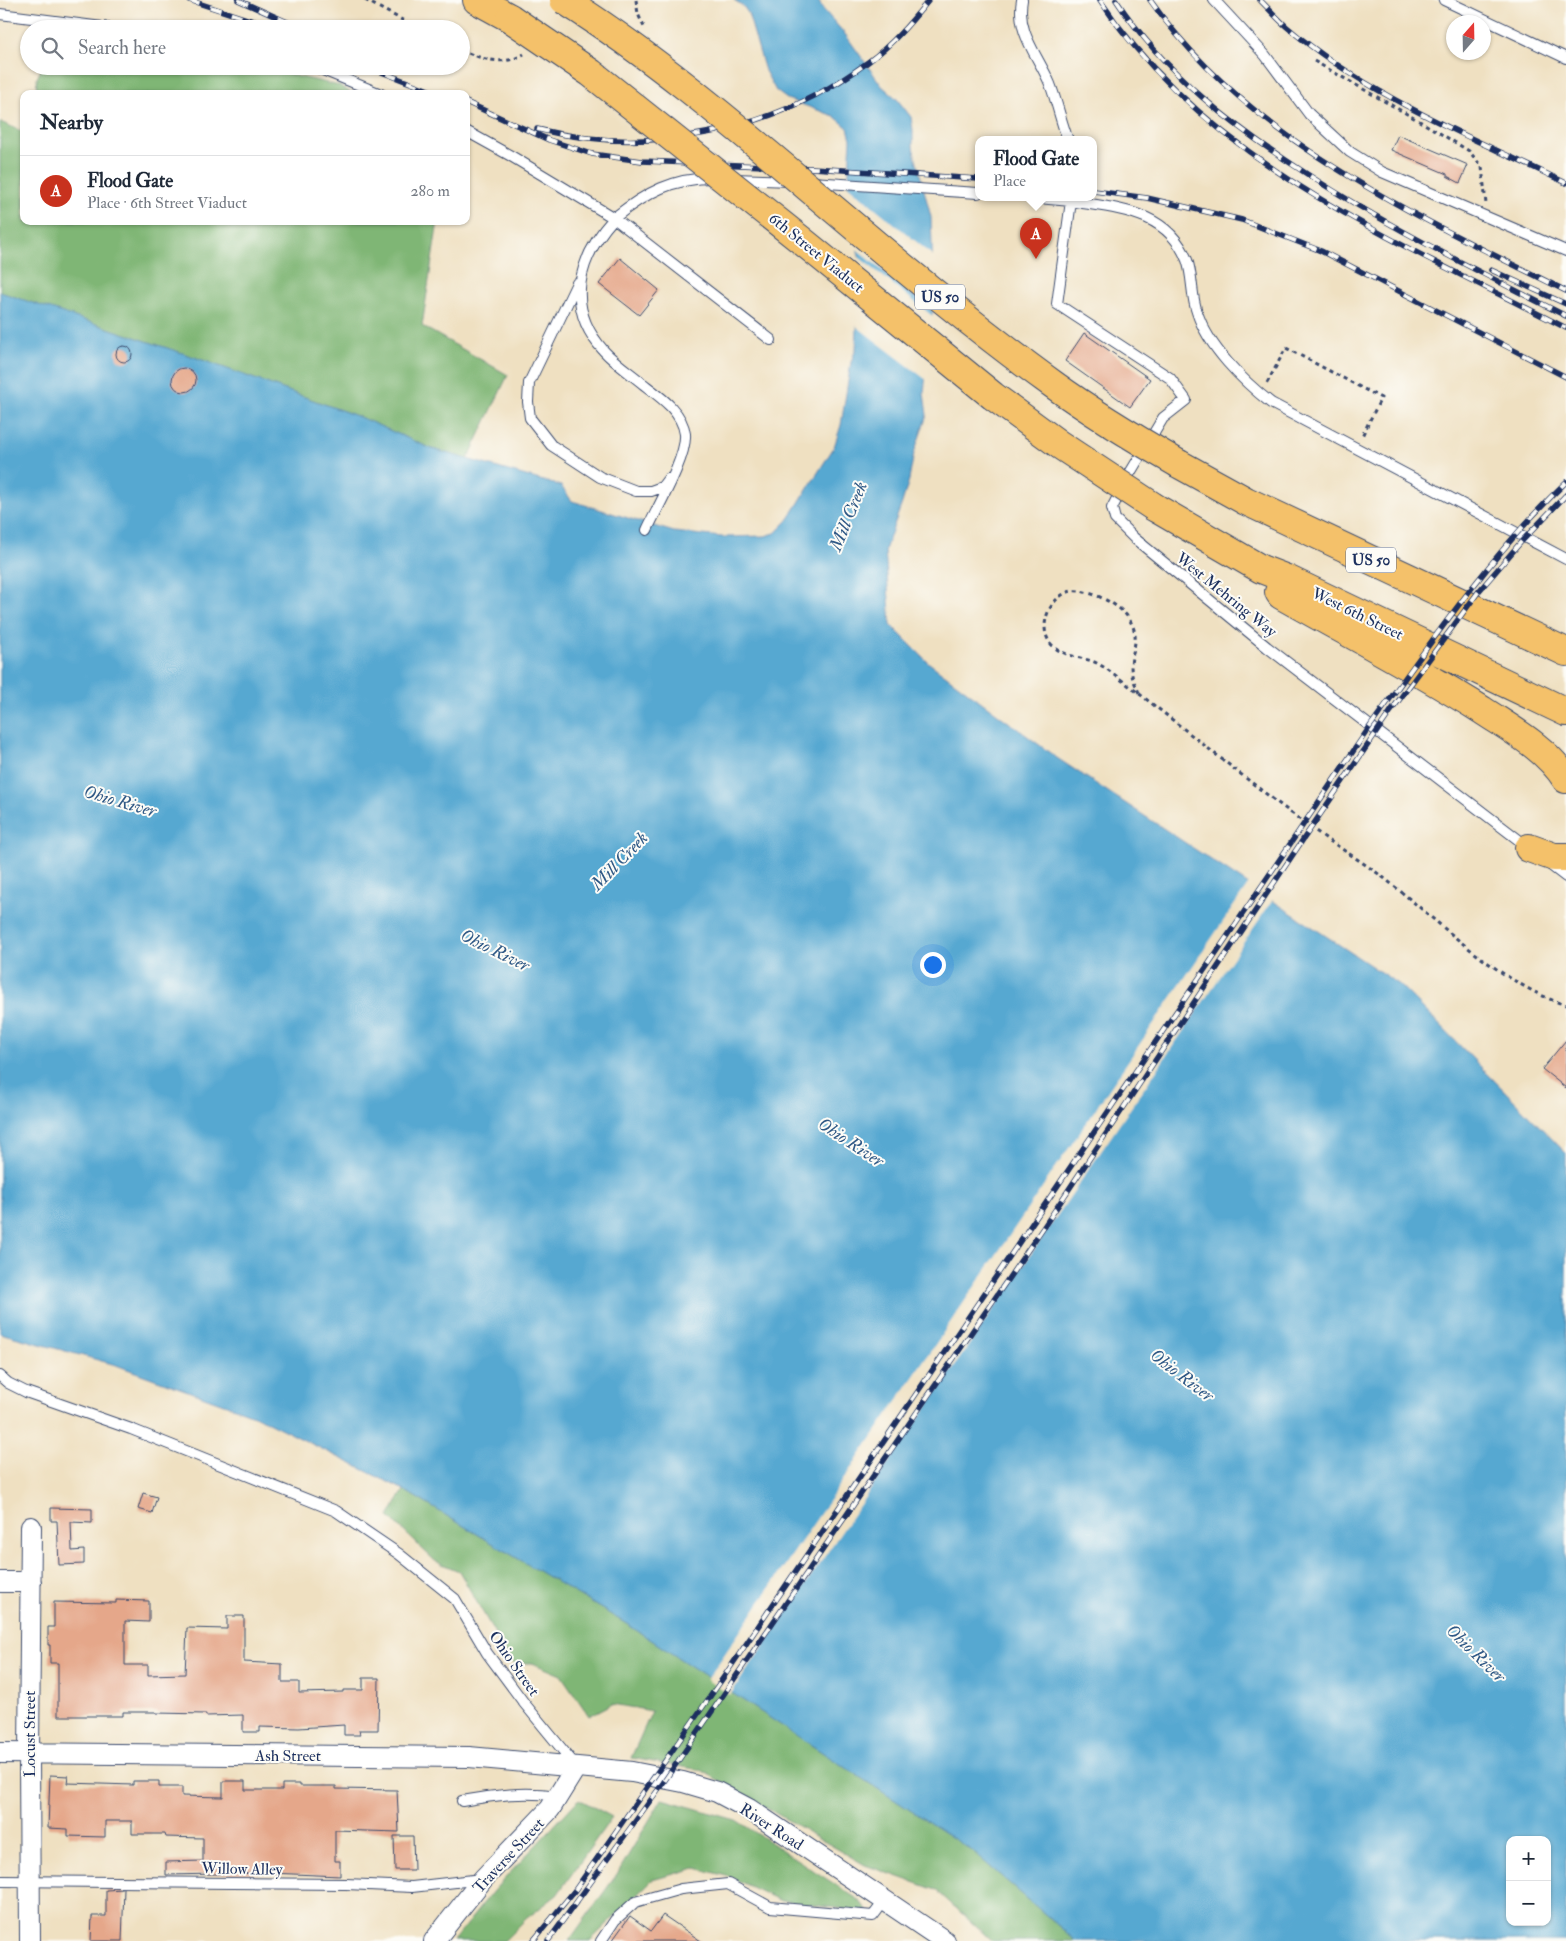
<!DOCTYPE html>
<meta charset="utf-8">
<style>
body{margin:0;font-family:"IM FELL Double Pica",serif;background:#f6f6f7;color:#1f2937}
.controls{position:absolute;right:15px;bottom:15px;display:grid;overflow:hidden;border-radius:10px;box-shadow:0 1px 4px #0004}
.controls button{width:45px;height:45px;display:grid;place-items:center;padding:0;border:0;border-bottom:1px solid #e0e1e3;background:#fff;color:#1f2937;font:25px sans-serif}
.compass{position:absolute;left:1446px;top:15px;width:45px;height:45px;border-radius:50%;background:#fff;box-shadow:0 1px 4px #0004;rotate:20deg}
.you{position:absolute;left:932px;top:964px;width:18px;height:18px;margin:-12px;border:4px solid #fff;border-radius:50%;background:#1a73e8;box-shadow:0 0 0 8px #1a73e833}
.badge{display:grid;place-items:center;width:32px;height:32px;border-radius:50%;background:#c8321e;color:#fff;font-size:16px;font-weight:700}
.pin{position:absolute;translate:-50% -41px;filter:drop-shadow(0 1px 2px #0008)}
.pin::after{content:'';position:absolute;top:26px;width:18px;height:15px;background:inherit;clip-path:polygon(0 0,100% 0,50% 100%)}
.popup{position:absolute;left:975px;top:136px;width:122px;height:65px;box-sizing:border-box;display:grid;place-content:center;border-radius:10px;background:#fff;filter:drop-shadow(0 1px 4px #0005);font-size:16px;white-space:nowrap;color:#747a83}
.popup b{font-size:19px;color:#1f2937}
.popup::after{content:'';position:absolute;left:50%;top:100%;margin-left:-10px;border:10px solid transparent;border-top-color:#fff}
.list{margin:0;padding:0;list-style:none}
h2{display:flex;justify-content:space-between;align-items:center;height:65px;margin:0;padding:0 20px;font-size:21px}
h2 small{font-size:16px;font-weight:400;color:#747a83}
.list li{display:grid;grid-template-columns:32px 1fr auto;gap:15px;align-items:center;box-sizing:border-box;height:70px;padding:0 20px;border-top:1px solid #e0e1e3}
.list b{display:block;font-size:19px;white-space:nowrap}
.list p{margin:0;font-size:16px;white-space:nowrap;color:#747a83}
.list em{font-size:16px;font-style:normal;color:#747a83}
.icon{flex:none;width:28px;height:28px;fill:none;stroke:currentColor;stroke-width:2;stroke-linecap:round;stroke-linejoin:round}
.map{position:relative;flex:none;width:1566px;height:1941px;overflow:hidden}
.search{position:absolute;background:#fff;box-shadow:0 1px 4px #0004;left:20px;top:20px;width:450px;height:55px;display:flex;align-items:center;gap:12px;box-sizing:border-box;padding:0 18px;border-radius:28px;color:#747a83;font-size:19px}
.panel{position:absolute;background:#fff;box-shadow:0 1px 4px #0004;left:20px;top:90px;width:450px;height:135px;border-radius:10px}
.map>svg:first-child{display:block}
</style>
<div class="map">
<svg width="1566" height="1941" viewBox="0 0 1566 1941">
<rect width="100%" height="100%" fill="#fdfcf7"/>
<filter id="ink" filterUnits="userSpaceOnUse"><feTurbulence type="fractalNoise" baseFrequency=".02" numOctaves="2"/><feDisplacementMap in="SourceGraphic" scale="10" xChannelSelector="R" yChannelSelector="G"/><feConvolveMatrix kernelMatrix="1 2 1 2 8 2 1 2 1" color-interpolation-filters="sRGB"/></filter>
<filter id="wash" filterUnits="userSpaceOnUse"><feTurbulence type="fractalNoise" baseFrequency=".0096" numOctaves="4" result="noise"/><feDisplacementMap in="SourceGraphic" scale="20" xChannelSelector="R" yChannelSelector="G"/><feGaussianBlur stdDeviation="1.12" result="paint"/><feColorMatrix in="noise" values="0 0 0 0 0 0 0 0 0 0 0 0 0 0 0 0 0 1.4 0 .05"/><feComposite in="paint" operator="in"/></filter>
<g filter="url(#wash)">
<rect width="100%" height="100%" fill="#efe0c1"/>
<path fill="#7fb674" stroke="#4d7269" d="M43,66H253L340,86L353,94H36L37,78Z
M0,122L24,132V221H438L422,326L508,375L468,459L432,449L357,416L194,357L0,292Z
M404,1490L630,1626L971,1850L1076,1941H992L936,1890L865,1865L701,1770L631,1758L652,1711L612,1704L589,1716L561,1675L532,1663H512L459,1571L435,1561L389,1517Z
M579,1799L612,1817L557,1895L527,1918L504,1941H453L494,1890Z
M662,1799L736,1820L859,1900L868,1912L781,1901L730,1877L696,1868L652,1880L590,1941H569L617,1874Z"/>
<path fill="#56a8d1" stroke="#386c98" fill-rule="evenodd" d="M734,0H818L823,9L845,34L882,86L897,99L911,117L913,130V147L931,217L934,297L924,393L927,415L914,453L909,480L902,503L885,550L891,625L929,663L1057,758L1400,985L1566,1153V1941H1076L971,1850L630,1626L404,1490L254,1415L116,1365L0,1333V292L194,357L357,416L432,449L561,486L572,501L674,532L722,537L765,536L775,533L788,520L834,447L841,425L851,362L856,349L860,261L847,202L851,139L848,128L834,116L787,99L776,91L765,71L748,13L743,6ZM1510,1840H1547V1922H1510Z"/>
<path fill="#efe0c1" d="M846,184L936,258L937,297L935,313L854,247L844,202Z
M855,254L935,318L928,381L856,326L857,261Z
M1250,882L1274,898L730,1695L707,1680Z"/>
<g id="blocks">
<path fill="#e5a78a" d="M1398,135L1468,165L1460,183L1447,176V174L1391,150Z
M620,258L659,290L639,315L599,284Z
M1084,333L1150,379L1130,407L1065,361Z
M116 354a8 8 0 1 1 16 0a8 8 0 1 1-16 0Z
M172 380a12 12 0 1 1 24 0a12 12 0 1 1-24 0Z
M1566,1040V1088L1542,1069Z
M143,1493L157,1497L152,1513L138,1509Z
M51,1508L92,1509V1523L71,1522L72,1551L84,1550V1564L59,1565L57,1521H51Z
M116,1600L149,1601V1622L125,1621V1665H148V1675L185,1674L187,1628L227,1629V1616H244V1662L282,1664V1682H299V1693L343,1692V1690H363V1678H379L378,1730H359L360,1735H344V1725L299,1728L260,1727V1732H243V1715L206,1716V1714L156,1713V1712H123V1716H58V1663H50V1645H48V1627H54V1602L116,1603Z
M50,1775L68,1776L67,1783L133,1785V1781H159V1787H182V1796L223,1797V1781H245V1790H282V1784H300V1786H336V1789L397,1790L399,1832L335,1830V1861H340V1876L270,1873L166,1875V1862L203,1861V1838L166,1837L165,1834H132V1821H105V1837L68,1836V1829L48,1828Z
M394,1836H413L414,1870H395Z
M124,1889L122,1941H91L92,1916H106V1890Z
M663,1915L701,1941H612L630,1916L651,1931Z"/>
</g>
</g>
<g filter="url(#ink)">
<use href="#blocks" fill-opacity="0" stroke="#3b4a6d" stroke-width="1"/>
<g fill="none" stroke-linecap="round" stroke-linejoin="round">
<defs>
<path id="service" d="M1022,0C1016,33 1038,55 1050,84C1057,102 1061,122 1068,140
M1214,0L1265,55L1309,114L1350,152L1382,172L1566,251
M1444,0L1566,58
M0,14L118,29
M313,66L381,94
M466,131L511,156L614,218C578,258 564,307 604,351C615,363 630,373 642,383C659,396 682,411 685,434C687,457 657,508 647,530
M716,178C674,177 645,193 614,218L771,340
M735,179L790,181
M812,182L978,193
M1038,198L1071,201L1057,304L1170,378L1186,400L1163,418L1130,473L1112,508L1115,519L1134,538L1267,647L1528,847
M1072,198L1071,201C1117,209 1167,210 1187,260C1193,276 1191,296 1197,312C1208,347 1243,381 1271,403L1566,559
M577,283L529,383L528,402L530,418L551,445L600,477L636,491H651L662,487L668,479
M1549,864L1566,877
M0,1376L8,1383L26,1392L131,1429L336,1511L399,1554L455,1599L487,1653L524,1703L575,1765
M462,1801C496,1795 524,1791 558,1796
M0,1881L346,1884L412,1887L482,1879
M601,1941L615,1920L635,1902L681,1889L728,1884L770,1907L873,1916L885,1900"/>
<path id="minor" d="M0,1582H31
M0,1753L469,1757L632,1772L683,1782L717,1792L749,1809L945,1941
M30,1941L29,1754L31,1527
M434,1941L483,1879L550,1809L576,1767"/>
<path id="motorway" d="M477,0L510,18
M1179,464L1246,501L1566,652
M1154,507L1261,569L1287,579L1566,712
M1279,592L1281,595C1348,633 1417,669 1482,710C1512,730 1546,748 1566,779
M1529,848L1554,857H1566"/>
</defs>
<use href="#service" stroke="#3b4a6d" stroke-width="12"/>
<use href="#minor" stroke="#3b4a6d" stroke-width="22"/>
<use href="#motorway" stroke="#3b4a6d" stroke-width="30"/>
<path stroke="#3b4a6d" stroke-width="3" stroke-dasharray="4 4" stroke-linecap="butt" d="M365,0L419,29
M636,0L638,14L644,27
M461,50C482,59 503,67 524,54
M1314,61L1428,126L1469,151L1482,167L1486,204
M1267,383L1286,348L1381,398L1361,438
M1139,693C1137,687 1133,681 1132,675C1127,652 1145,641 1127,616C1117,603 1088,589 1072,591C1050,595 1035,629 1053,646C1064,656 1079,657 1092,661C1100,664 1108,670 1115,675C1179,724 1241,776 1306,824C1331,843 1359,859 1384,878C1439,921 1498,983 1566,1005"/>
<use href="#service" stroke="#fff" stroke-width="10"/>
<use href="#minor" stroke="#fff" stroke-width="20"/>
<use href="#motorway" stroke="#f4c16a" stroke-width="28"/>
<defs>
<path id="rail" d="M189,0L278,29
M238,0L303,29
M1100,0C1207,163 1399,242 1566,328
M1116,0C1166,75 1232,126 1307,174C1390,228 1478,271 1566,316
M1150,0C1249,141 1417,216 1566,291
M1260,0C1269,9 1278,19 1287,27C1368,96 1471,137 1566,183
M366,66L439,94
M466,102L549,140L592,154L642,161L813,168L978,179
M537,129C650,157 775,132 868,62C892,45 911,22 929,0
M1094,191L1147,198L1242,220L1321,251L1566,377
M1491,270L1566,304
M533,1941L575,1890L723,1678L1371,725C1432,641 1491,554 1566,482
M548,1941L663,1783L1045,1225L1302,841L1391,711L1479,591L1521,542L1566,495"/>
</defs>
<use href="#rail" stroke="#1b2f5e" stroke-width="5.5"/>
<use href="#rail" stroke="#fdfcf7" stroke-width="4" stroke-dasharray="11" stroke-linecap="butt"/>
<defs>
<path id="motorway-bridge" d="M564,0C661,61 748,137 836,211C907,271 979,331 1054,385C1094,414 1136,439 1179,464
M510,18L591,73L801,240L993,396L1060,445L1154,507"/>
</defs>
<use href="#motorway-bridge" stroke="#3b4a6d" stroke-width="30" stroke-linecap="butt"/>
<use href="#motorway-bridge" stroke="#f4c16a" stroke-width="28"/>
</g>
</g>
<g text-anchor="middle" stroke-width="4" stroke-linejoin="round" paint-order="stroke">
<g fill="#fdfcf7" stroke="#5f6c8c" stroke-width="1">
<rect x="915" y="284.5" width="50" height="25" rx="4"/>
<rect x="1346" y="547.5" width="50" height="25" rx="4"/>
</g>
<g font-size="15" font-weight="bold" fill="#1b2f5e">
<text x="940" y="302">US 50</text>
<text x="1371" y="565">US 50</text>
</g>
<g font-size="16" fill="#1b2f5e" stroke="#fdfcf7">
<text transform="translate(817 252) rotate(39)" y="6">6th Street Viaduct</text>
<text transform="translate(1227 594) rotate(39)" y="6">West Mehring Way</text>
<text transform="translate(1358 613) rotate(26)" y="6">West 6th Street</text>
<text transform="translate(515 1663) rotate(55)" y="6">Ohio Street</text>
<text transform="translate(29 1734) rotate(-90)" y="6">Locust Street</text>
<text x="288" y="1761">Ash Street</text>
<text transform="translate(772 1826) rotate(33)" y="6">River Road</text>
<text transform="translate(508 1855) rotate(-47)" y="6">Traverse Street</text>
<text transform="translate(242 1868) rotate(1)" y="6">Willow Alley</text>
</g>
<g font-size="18" font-style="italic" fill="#305986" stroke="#fdfcf7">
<text transform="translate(848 516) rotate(-68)" y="6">Mill Creek</text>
<text transform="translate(120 801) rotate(16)" y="6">Ohio River</text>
<text transform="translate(619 861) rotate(-46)" y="6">Mill Creek</text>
<text transform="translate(495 950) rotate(26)" y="6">Ohio River</text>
<text transform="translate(851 1142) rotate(33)" y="6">Ohio River</text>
<text transform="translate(1182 1375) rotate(37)" y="6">Ohio River</text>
<text transform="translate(1476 1653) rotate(44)" y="6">Ohio River</text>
</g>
</g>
</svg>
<div class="controls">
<button>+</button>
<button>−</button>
</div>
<svg class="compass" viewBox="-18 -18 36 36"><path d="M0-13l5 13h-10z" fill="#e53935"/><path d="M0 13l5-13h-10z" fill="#747a83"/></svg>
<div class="you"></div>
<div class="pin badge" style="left:1036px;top:259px">A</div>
<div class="popup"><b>Flood Gate</b>Place</div>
<div class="search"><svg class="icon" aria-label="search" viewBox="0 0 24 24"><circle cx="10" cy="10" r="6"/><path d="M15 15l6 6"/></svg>Search here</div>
<section class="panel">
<h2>Nearby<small></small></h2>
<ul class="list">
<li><span class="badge">A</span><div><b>Flood Gate</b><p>Place · 6th Street Viaduct</p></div><em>280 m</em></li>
</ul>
</section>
</div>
